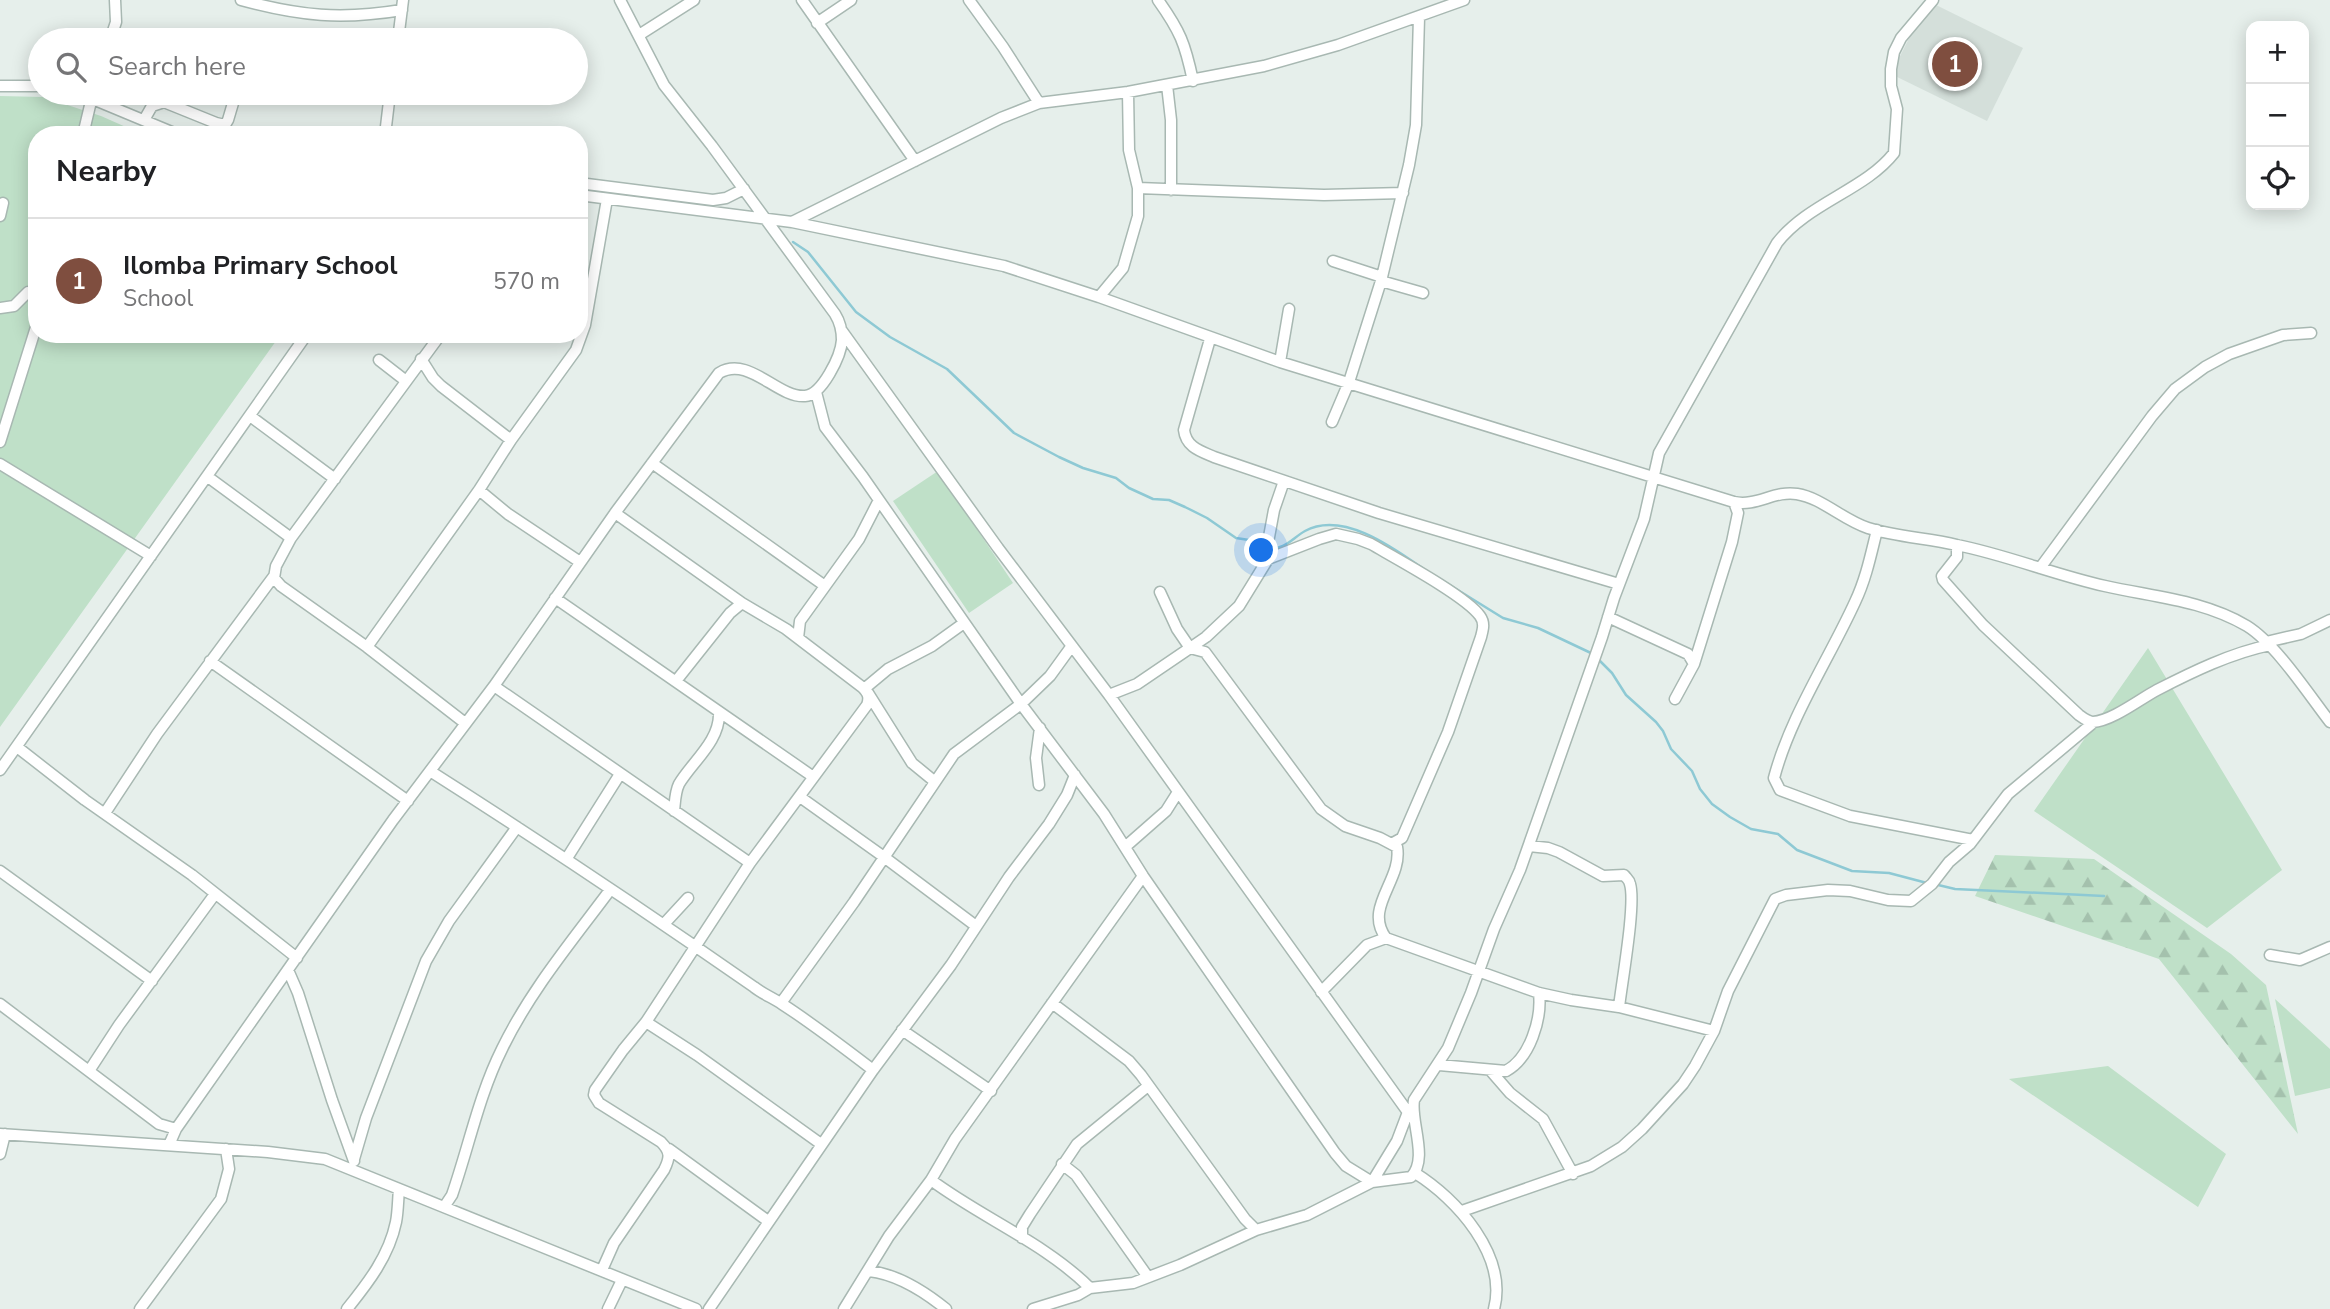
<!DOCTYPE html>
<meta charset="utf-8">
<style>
body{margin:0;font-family:"Nunito Sans",sans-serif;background:#f6f6f6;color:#202124}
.controls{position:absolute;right:21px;top:21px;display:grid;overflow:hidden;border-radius:14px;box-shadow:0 4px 18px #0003}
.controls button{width:63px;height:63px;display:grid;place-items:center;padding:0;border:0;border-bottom:2px solid #e0e0e0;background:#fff;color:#202124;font:35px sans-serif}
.you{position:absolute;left:1262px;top:551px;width:24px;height:24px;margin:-18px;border:5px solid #fff;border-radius:50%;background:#1a73e8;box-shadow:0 0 0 10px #1a73e833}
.badge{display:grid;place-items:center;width:46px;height:46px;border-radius:50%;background:#7f4e3f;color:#fff;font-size:23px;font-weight:700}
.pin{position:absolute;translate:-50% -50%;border:4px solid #fff;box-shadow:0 2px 7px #0006}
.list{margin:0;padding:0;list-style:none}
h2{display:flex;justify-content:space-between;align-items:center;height:91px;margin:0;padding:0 28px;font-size:30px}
h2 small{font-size:23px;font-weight:400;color:#757577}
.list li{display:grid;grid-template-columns:46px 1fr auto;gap:21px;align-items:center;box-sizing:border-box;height:126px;padding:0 28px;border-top:2px solid #e0e0e0}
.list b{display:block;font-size:26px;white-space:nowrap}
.list p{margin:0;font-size:23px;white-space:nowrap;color:#757577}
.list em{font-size:23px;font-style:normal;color:#757577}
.icon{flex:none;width:38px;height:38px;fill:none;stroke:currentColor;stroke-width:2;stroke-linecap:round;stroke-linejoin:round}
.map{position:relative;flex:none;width:2330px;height:1309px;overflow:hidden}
.search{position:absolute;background:#fff;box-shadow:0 4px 18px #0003;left:28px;top:28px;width:560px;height:77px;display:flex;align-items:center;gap:18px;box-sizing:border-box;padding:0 24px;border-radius:38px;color:#757577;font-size:26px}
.panel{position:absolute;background:#fff;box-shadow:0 4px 18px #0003;left:28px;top:126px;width:560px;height:217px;border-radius:28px}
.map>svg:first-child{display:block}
</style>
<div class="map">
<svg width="2330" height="1309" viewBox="0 0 2330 1309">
<defs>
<pattern id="forest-firs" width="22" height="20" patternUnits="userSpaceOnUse" patternTransform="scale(1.75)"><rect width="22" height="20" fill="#bfe0c8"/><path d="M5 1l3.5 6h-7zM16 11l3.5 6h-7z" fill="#a4c1ad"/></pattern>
</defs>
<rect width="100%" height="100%" fill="#e6efeb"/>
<path fill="#d4dfda" d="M1928,1L2023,48L1987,121L1891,74Z"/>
<path fill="#bfe0c8" d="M0,96L43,97L101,116L144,135H37V334H281L0,727Z
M938,471L1013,583L969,613L893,501Z
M2148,648L2282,870L2207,928L2034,811Z
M2275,999L2330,1049V1088L2295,1096Z
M2108,1066L2226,1154L2198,1207L2009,1079Z"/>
<path fill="url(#forest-firs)" d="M1995,855L2094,859L2231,954L2266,985L2298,1134L2159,959L1975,896Z"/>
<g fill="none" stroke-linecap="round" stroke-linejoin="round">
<path stroke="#8ec9d4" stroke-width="2.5" d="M793,242L808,252L856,312L890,337L947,369L1014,433L1059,457L1083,468L1116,478L1129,488L1153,499L1169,500L1185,507L1207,518L1236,538L1249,540L1265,545
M1271,548C1284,550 1294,537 1305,531C1343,510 1395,549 1425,570
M1440,579L1503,618L1538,628L1593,654
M1599,660L1612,673L1626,695L1656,722L1663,731L1671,749L1692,771L1700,789L1712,804L1730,817L1751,829L1778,834L1797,850L1852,871L1889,873L1927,883
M1934,884L1955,889L2104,896"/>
<defs>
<path id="minor" d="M241,0C300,16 341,20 402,10
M802,0L915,161
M969,0L1003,47L1039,103
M1158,0C1180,31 1185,43 1193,81
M817,23L851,0
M639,35L694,0
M110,40L116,22L115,0
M398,40L403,0
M1167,85L1171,120V190
M0,86H40
M78,93L179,135
M144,120L152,106L164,102L216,123L225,125L228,120L236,93
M83,135L92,97
M385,135L390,93
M579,183L713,200L726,198L744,189
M1138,188L1324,195L1403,193
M579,195L792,222L1004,266L1099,297L1280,362L1734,502C1756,507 1775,490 1797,494C1822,498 1843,520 1868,528C1897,537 1927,538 1957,545C2007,555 2055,575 2105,586C2154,597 2203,600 2247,626C2276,644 2309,695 2330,722
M0,216L3,203
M792,222L1001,118L1039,103L1128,92L1264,66L1338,45L1464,0
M1333,261L1382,277
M1381,281L1423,293
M1099,297L1123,268L1138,216V188L1129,150L1128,92
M0,308L14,306L28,292
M842,331L998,548L1109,695L1410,1115
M441,334L291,538L276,566L274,578L281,586L367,647L465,723
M1210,339L1184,430C1186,447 1200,451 1214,457L1379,513L1619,584
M421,359L433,378L441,386L511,440
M379,360L406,381
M1280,362L1289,309
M816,392L825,427L863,477L1021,704L1104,814L1143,876L1335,1153L1346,1166L1372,1182L1397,1141L1408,1112
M250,416L335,479
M1332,422L1349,382L1381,281L1409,165L1416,125L1419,17
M0,442L37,324
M652,463L825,586
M0,464L151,556
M208,477L291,538
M479,490L508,514L580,562
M1877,530C1871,554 1866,579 1855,602C1829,659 1790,717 1774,778L1780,790L1850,816L1973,840
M1957,545V557L1942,576L1943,580L1983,625L2079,715C2083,718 2088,722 2093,722C2112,721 2140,699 2157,690C2192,672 2231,653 2270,645
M1264,564L1274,510L1284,481
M2040,568L2152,416L2175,389L2205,367L2229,354L2283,335L2311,333
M1160,592L1177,629L1190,648L1206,637L1239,606L1268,559L1319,539L1336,534L1358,539L1371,544C1395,558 1466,596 1480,616C1485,623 1483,629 1481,637L1448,732L1402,838L1393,843
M555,598L812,776
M1608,617L1688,654L1694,664
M798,638L800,621L859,539L879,500
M2266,642L2301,634L2330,620
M367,647L479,490L511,440L576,350L585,325L607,199
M210,661L408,801
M676,681L730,613L742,603
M494,686L750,863
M864,689L888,669L932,646L964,623
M868,693L912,763L934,781
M1109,695L1137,684L1190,648L1205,652L1321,809L1345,826L1380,838L1397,847C1403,880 1363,907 1386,938L1539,993L1571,1000L1619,1007L1714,1031
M1675,699L1694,664L1732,542L1738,513L1734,502
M17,747L85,800L192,875L297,958
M0,770L307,334
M430,771C540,841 648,913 754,987C763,994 773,998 782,1004C813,1024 843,1047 873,1070
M1039,785L1036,758L1040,728
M800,797L884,857L976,926
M674,811C675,802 675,792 679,784C692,762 720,741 719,713
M105,813L157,734L274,576
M1529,846L1548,848L1559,852L1603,876L1624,875C1627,879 1629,879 1630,884C1636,904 1622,981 1619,1007
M1125,847L1166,811L1178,792
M567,858L620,774
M0,871L152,981
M664,924L688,898
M2270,955L2300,960L2330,947
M288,970L298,993L332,1100L354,1161
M1321,992L1367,945L1386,938
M781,1003L854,902L954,754L1021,704L1050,676L1071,647
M1052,1003L1129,1061L1141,1075L1245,1219L1256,1230
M0,1004L159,1124L176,1129
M646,1022L697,1055L821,1144
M902,1030L991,1091
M1439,1065L1506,1071C1530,1058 1542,1019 1539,993
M1490,1070L1510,1093L1543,1119L1573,1174
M89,1071L119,1025L215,894
M0,1134L268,1152L325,1159L696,1309
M169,1145L176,1129L190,1109L393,820L494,686L615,513L719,373C749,355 777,398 805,396C822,395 841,356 842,340C842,331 840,322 835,314L712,146L664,85L620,0
M669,1149L768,1221
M0,1154L5,1134
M354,1159L366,1118L426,961L449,921L517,827
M1062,1164L1076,1175L1148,1277
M1415,1173C1457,1199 1508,1256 1494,1309
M931,1180C982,1218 1045,1243 1090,1288
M444,1207L452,1195C469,1146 479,1095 502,1049C530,991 572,941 610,890
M1462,1211L1591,1166L1622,1147L1642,1129L1683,1084L1695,1066L1714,1031L1728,991L1775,899L1786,895L1828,890L1850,891L1888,900L1911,901L1932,884L1949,862L1970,844L2008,794L2094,722
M1022,1238V1227L1030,1214L1077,1144L1148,1086
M602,1270L614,1243L664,1170C670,1158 671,1152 661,1142L599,1103L594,1095L595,1090L623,1050L646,1022L750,863L867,705C870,697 868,693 862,687L786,629L742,603L615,513
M869,1271C896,1274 925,1292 946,1309
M140,1309L221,1199L229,1169L226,1149
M347,1309C368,1283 389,1256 396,1222C398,1212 398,1200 399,1189
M608,1309L622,1280
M709,1309L873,1070L951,965L1009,877L1049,824L1067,795L1075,775
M844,1309L889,1236L931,1180L955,1139L1143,876
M1033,1309L1078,1295L1090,1288L1133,1283L1180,1265L1256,1230L1307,1215L1372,1182L1411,1177C1429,1159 1410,1121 1414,1100L1448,1048L1471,993L1494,929L1520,870L1602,637L1614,598L1644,519L1659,453L1777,243C1808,203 1865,190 1894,153L1897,109L1891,86V69L1894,52L1901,38L1933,0"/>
</defs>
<use href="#minor" stroke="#a8b8b2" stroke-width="13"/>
<use href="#minor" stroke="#fff" stroke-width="10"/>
</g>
</svg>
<div class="controls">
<button>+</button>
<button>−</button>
<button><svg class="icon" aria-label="locate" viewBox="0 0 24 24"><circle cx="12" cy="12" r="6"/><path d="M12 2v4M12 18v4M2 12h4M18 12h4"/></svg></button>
</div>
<div class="you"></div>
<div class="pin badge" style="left:1955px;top:64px">1</div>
<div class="search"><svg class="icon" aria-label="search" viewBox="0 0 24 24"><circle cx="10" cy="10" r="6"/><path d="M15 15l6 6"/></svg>Search here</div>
<section class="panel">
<h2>Nearby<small></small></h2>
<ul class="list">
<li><span class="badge">1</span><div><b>Ilomba Primary School</b><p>School</p></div><em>570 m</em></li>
</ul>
</section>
</div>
